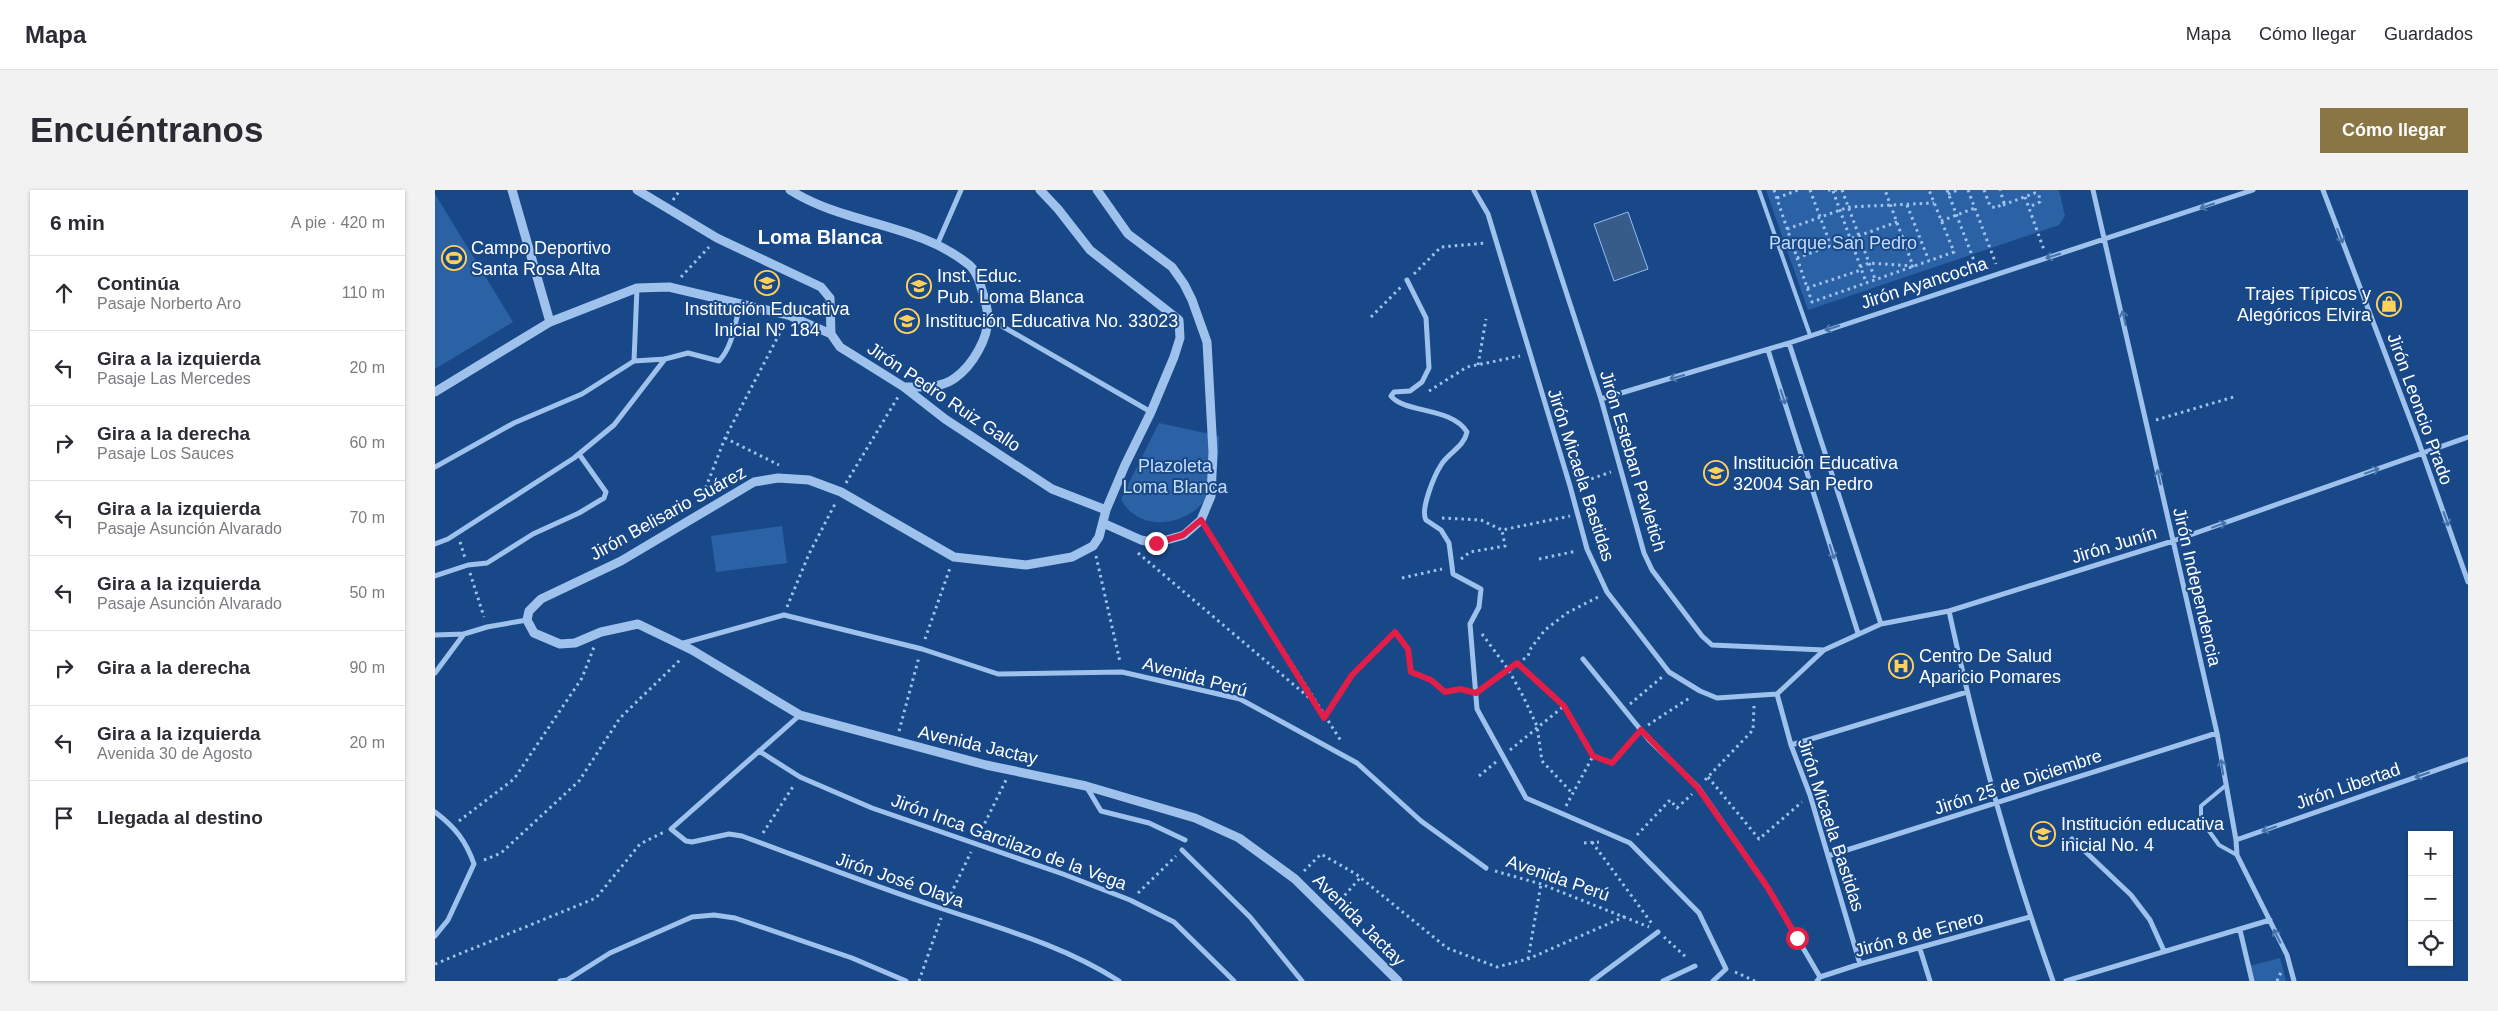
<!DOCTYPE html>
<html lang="es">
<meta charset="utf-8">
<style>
body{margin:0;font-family:Arial,sans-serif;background:#f2f2f3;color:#2b2b33}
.controls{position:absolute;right:15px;bottom:15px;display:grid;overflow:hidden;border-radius:0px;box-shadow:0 1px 4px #0004}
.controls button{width:45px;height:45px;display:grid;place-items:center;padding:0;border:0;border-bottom:1px solid #e1e1e2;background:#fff;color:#2b2b33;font:25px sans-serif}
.stop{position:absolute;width:15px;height:15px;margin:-11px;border:4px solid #e11d48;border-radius:50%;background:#fff}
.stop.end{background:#e11d48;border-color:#fff;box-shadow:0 1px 5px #0008}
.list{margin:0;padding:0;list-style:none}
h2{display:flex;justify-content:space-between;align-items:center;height:65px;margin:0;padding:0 20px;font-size:21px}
h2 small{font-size:16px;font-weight:400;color:#7c7c81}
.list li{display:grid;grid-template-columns:32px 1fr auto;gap:15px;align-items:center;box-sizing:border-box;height:75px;padding:0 20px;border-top:1px solid #e1e1e2}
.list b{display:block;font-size:19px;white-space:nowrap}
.list p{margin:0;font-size:16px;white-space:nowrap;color:#7c7c81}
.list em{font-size:16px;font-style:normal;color:#7c7c81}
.icon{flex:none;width:28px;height:28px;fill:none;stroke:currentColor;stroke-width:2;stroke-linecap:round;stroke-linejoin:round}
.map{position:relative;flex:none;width:2033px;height:791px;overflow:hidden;border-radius:0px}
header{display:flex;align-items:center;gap:30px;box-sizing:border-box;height:70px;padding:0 25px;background:#fff;border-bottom:1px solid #e1e1e2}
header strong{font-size:24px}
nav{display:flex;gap:28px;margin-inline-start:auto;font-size:18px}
.intro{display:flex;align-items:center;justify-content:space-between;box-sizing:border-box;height:120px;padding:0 30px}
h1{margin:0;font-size:35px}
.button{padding:12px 22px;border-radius:0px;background:#8a7645;color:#fff;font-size:18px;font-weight:700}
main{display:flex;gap:30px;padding:0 30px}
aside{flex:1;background:#fff;border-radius:0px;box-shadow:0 1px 4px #0004}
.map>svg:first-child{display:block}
</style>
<header>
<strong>Mapa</strong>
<nav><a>Mapa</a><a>Cómo llegar</a><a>Guardados</a></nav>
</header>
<div class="intro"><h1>Encuéntranos</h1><a class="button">Cómo llegar</a></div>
<main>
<aside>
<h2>6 min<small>A pie · 420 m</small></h2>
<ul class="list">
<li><svg class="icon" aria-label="ahead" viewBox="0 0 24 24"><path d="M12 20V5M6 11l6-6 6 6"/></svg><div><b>Continúa</b><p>Pasaje Norberto Aro</p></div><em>110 m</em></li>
<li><svg class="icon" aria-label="left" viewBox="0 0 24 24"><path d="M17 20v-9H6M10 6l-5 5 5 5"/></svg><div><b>Gira a la izquierda</b><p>Pasaje Las Mercedes</p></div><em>20 m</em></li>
<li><svg class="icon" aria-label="right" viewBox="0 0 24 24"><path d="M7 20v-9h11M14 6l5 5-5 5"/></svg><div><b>Gira a la derecha</b><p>Pasaje Los Sauces</p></div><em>60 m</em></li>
<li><svg class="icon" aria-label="left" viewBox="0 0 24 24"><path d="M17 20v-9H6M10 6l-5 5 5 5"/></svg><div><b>Gira a la izquierda</b><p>Pasaje Asunción Alvarado</p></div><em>70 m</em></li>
<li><svg class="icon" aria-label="left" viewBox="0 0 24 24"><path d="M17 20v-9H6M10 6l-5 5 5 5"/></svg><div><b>Gira a la izquierda</b><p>Pasaje Asunción Alvarado</p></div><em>50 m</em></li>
<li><svg class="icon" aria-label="right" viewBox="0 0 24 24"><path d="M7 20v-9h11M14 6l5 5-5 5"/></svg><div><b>Gira a la derecha</b></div><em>90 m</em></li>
<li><svg class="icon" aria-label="left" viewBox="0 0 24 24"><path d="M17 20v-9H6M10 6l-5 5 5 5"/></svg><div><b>Gira a la izquierda</b><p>Avenida 30 de Agosto</p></div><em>20 m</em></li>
<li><svg class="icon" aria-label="arrive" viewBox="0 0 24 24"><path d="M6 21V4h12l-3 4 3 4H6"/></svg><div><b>Llegada al destino</b></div></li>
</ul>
</aside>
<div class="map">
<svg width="2033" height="791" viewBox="0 0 2033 791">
<rect width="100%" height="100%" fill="#184888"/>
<path fill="#2b62a6" d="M1331,0H1624L1630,26L1624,35L1373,120Z
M0,4L78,132L0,179Z
M724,233L784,246C783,263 784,287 775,303C757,336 704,345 686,309Z
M347,336L352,373L281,382L276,346Z
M1845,768L1851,791H1817L1814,776Z"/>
<path fill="#385c8a" stroke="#92bdf0" d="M1193,22L1213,79L1179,91L1159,34Z"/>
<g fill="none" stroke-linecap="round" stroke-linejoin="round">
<path stroke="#9fc2ed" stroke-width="3" stroke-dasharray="2.5 4" stroke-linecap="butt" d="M1339,0L1377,112L1519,62L1494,0
M1375,0L1396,56
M1393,0H1403
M1407,0L1440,89
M1512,0L1543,81
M1533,0L1561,74
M1549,0L1555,16L1561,18L1569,13L1565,0
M1398,1L1431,92
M1513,4L1523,0
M1590,7L1609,60
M1342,8L1363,0
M238,10L245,0
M1472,15L1494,71
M1568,15L1600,3L1604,5L1605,12L1594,17
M1506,31L1540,18
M1352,39L1414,17L1499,13
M1362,68L1462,32
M1425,77L1434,73L1478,76L1450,0
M979,84L1006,57L1052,53
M246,87L274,57
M1372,98L1426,80
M936,127L966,97
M1043,175L1051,129
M994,201L1032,177L1085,166
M1721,230L1802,206
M290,248L344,275
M411,293L463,207
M1144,293L1176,282
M266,310L290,248L349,135
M1007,328L1046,330L1067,340L1135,326
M771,339L906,551
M25,352L30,368
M703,363L878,511
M661,366L685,472
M1026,369L1035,362L1070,356L1067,340
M1104,369L1142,361
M35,383L49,427
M967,388L1007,379
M352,417L374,364L401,312
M1047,444L1073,479L1088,506L1102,536L1107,571L1138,604
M490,449L515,378
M1082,473L1129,516L1158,566
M1051,496L1093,466L1096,458L1110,440L1132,423L1163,407
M1195,514L1227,487
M889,527L917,485L960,442L973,459L976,482L996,489L1010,502L1025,499L1032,500
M1213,535L1256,507
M464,541L484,467
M1075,560L1129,516
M1044,586L1061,572
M1273,587L1324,649L1367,612
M1270,590L1318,540L1319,516
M1131,616L1158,566L1177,573L1199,548
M24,631L79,589L147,488L159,457
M328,643L359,595
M544,645L571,590
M1202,645L1235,610L1242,618L1257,604
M1157,652L1218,735
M1149,653L1164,652
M49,670L66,663L144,591L185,528L247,468
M869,681L886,664L921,684L1012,758L1062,777L1093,769L1191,726
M1060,681L1106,694L1214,737
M703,703L741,666
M513,710L536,662
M901,715L925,688
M1229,747L1252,768
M1093,769L1106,694
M0,774L161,708L205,654L229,642
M1300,782L1320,791
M484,791L506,728
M1842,791L1846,782"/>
<path stroke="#9fc2ed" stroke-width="4" d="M1324,0L1375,145
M1766,628V616L1790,596
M1774,641L1784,655L1802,665"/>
<path stroke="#9fc2ed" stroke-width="5" d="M1039,0L1053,24L1135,296L1152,359L1172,402L1234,482L1265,501L1282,508L1342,504L1389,460L1446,434L1514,421L1738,351L2033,247
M1098,0L1166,209L1209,363L1217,380L1267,446L1277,455L1389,460
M1658,0L1782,543L1801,650L1802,665L1852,765L1859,791
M1888,0L1983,250L2033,392
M502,55L526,0
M972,90L991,128L994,178L987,192L975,201L959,202L956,206C969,223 1017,217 1032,242C1029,257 1013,263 1006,275C999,286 985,320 991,330L1006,340L1014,353L1018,384L1046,399L1044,417L1035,434L1042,519L1091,608L1195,653L1264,723L1291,779L1278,791
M553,128L716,222
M1354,153L1446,434
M1333,160L1423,443
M199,171L202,98
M1166,209L1354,153L1818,0
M0,277L79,233L147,204L199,171L230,169L253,163L284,171C298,156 300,133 305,114
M0,354L13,349L139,268L179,235L230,169
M0,386L33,375L52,373L98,344L144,323L169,308L171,302L144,264
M1514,421C1541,546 1575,671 1618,791
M0,445L29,444L52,437L92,430
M245,454L349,425L487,459L563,484L687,482L805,509L922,573L986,631L1051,678
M1148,469L1214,550L1263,597L1333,698L1385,787
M0,483L29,444
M1342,504L1356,555L1375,605L1425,774
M365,525L236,639L251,651L257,652L294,644L307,646C372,670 436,695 502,717C564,738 628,755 684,791
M1356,555L1532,502
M324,561L365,587L437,618L628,684L695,710L739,732L799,791
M651,596L666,621L714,633L750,650
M0,622C20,637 31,651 39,674L13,730L0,746
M1637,649L1696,705L1715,730L1729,761
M1801,650L2033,569
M747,660L815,727L867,791
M1393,666L1782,543
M1805,740L1817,791
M1485,759L1495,791
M125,791L132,790L175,763L257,727L279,725L300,728L417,768L471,791
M1157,791L1223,742
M1228,791L1260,776
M1382,791L1385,787L1425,774L1595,727
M1631,791L1835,730"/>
<path stroke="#9fc2ed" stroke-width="9" d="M77,0L115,132
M202,0L282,48L386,97L395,108L396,144
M355,0C410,35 482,33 533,74C539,78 544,89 546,97C549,106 552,117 553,126C554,148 537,176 520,188C505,199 486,197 469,197
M605,0L623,19L655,60L744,130L745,148L739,167L716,222L690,275L671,320L664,347L658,356L637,367L591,375L519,367L406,302L374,290L343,288L319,292L186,371L106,409L94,421L92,430L99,443L125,454L140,453L166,442L203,434L257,460L365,525L551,575L651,596L760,628L804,648L860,689L963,791
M662,0L693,44L737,77L749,94L757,110L772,152L778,262L776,306L766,330L749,345L721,353L706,350L668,333
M0,202L115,132L202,98L234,97L353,125L396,144L405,157L469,197L510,229L617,299L671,320"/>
</g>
<defs><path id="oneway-shaft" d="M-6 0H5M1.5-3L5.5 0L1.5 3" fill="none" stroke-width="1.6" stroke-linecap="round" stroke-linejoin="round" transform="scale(1.25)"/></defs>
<g stroke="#4773ab">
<use href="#oneway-shaft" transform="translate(1772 16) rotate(161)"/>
<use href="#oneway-shaft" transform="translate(1905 46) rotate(69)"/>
<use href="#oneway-shaft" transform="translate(1618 66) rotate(163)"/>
<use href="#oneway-shaft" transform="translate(1689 128) rotate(-102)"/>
<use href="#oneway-shaft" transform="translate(1397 138) rotate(162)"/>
<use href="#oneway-shaft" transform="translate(1242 187) rotate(164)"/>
<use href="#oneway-shaft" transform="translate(1348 207) rotate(72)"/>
<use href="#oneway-shaft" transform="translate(1937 281) rotate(-20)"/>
<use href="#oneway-shaft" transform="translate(1724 287) rotate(-102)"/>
<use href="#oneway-shaft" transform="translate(2011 329) rotate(71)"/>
<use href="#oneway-shaft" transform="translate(1784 335) rotate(-20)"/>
<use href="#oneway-shaft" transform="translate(1397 362) rotate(72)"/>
<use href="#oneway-shaft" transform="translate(1787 577) rotate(-99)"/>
<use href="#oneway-shaft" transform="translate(1987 585) rotate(161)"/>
<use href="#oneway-shaft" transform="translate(1834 639) rotate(161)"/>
<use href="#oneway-shaft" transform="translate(1842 746) rotate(-117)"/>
</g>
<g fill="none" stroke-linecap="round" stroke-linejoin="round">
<path stroke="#e11d48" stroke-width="6" d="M721,353L748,345L766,330L889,528L917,485L960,442L973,459L976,482L996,490L1010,502L1025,499L1041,503L1082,473L1129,516L1158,566L1177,573L1206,540L1263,598L1333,698L1362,748"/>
</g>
<defs>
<symbol id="stadium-ring" viewBox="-11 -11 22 22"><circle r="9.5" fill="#184888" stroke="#ffd15b" stroke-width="1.5"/><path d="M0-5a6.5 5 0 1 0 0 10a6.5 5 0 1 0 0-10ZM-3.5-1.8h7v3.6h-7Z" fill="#ffd15b"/></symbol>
<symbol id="school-ring" viewBox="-11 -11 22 22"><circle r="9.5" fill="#184888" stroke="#ffd15b" stroke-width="1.5"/><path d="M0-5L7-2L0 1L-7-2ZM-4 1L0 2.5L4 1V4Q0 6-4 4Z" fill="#ffd15b"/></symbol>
<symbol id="shop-ring" viewBox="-11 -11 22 22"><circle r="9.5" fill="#184888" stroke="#ffd15b" stroke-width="1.5"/><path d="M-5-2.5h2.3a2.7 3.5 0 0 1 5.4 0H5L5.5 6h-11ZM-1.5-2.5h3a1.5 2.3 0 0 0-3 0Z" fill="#ffd15b"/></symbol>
<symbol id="hospital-ring" viewBox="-11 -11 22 22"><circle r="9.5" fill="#184888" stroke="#ffd15b" stroke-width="1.5"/><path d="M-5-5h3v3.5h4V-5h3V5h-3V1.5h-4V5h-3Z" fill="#ffd15b"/></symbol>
</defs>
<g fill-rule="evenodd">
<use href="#stadium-ring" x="5" y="54" width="28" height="28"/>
<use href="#school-ring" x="318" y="79" width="28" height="28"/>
<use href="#school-ring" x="470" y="82" width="28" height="28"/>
<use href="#shop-ring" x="1940" y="100" width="28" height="28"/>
<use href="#school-ring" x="458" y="117" width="28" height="28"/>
<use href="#school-ring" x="1267" y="269" width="28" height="28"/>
<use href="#hospital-ring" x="1452" y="462" width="28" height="28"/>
<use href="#school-ring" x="1594" y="630" width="28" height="28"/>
</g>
<g text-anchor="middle" stroke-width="4" stroke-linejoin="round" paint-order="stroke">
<g font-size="18" fill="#c5dcfa" stroke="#184888">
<text x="1408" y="59">Parque San Pedro</text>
<text x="740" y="282">Plazoleta<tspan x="740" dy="21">Loma Blanca</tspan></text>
</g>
<g font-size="18" fill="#fff" stroke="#184888" text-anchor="start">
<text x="36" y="64">Campo Deportivo<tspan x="36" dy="21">Santa Rosa Alta</tspan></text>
<text x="502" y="92">Inst. Educ.<tspan x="502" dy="21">Pub. Loma Blanca</tspan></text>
<text x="1936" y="110" text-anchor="end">Trajes Típicos y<tspan x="1936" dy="21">Alegóricos Elvira</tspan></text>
<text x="332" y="125" text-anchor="middle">Institución Educativa<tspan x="332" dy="21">Inicial Nº 184</tspan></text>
<text x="490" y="137">Institución Educativa No. 33023</text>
<text x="1298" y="279">Institución Educativa<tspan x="1298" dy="21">32004 San Pedro</tspan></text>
<text x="1484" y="472">Centro De Salud<tspan x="1484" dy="21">Aparicio Pomares</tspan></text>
<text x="1626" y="640">Institución educativa<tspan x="1626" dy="21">inicial No. 4</tspan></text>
</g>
<g font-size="18" fill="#fff" stroke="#184888">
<text transform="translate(1489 93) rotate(-18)" y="6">Jirón Ayancocha</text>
<text transform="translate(509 207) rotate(34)" y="6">Jirón Pedro Ruiz Gallo</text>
<text transform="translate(1985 219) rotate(70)" y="6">Jirón Leoncio Prado</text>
<text transform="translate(1198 271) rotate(73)" y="6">Jirón Esteban Pavletich</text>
<text transform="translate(1146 285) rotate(72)" y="6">Jirón Micaela Bastidas</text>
<text transform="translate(233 323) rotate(-29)" y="6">Jirón Belisario Suárez</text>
<text transform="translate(1679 355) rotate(-17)" y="6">Jirón Junín</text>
<text transform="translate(1762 397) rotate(77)" y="6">Jirón Independencia</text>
<text transform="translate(760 487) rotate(15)" y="6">Avenida Perú</text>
<text transform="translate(543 555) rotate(13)" y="6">Avenida Jactay</text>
<text transform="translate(1583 592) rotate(-18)" y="6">Jirón 25 de Diciembre</text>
<text transform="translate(1913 596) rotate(-19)" y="6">Jirón Libertad</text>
<text transform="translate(1396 635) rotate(72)" y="6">Jirón Micaela Bastidas</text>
<text transform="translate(574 652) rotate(20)" y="6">Jirón Inca Garcilazo de la Vega</text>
<text transform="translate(1123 688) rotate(19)" y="6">Avenida Perú</text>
<text transform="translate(465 690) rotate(19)" y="6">Jirón José Olaya</text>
<text transform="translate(924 730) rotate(45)" y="6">Avenida Jactay</text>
<text transform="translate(1484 744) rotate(-15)" y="6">Jirón 8 de Enero</text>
</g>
<g font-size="20" font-weight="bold" fill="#fff" stroke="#184888">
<text x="385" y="54">Loma Blanca</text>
</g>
</g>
</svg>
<div class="controls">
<button>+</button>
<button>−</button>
<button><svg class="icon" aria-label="locate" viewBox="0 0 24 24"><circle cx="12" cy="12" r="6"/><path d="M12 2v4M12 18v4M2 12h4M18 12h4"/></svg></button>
</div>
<div class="stop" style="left:1362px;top:748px"></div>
<div class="stop end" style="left:721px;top:353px"></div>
</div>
</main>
